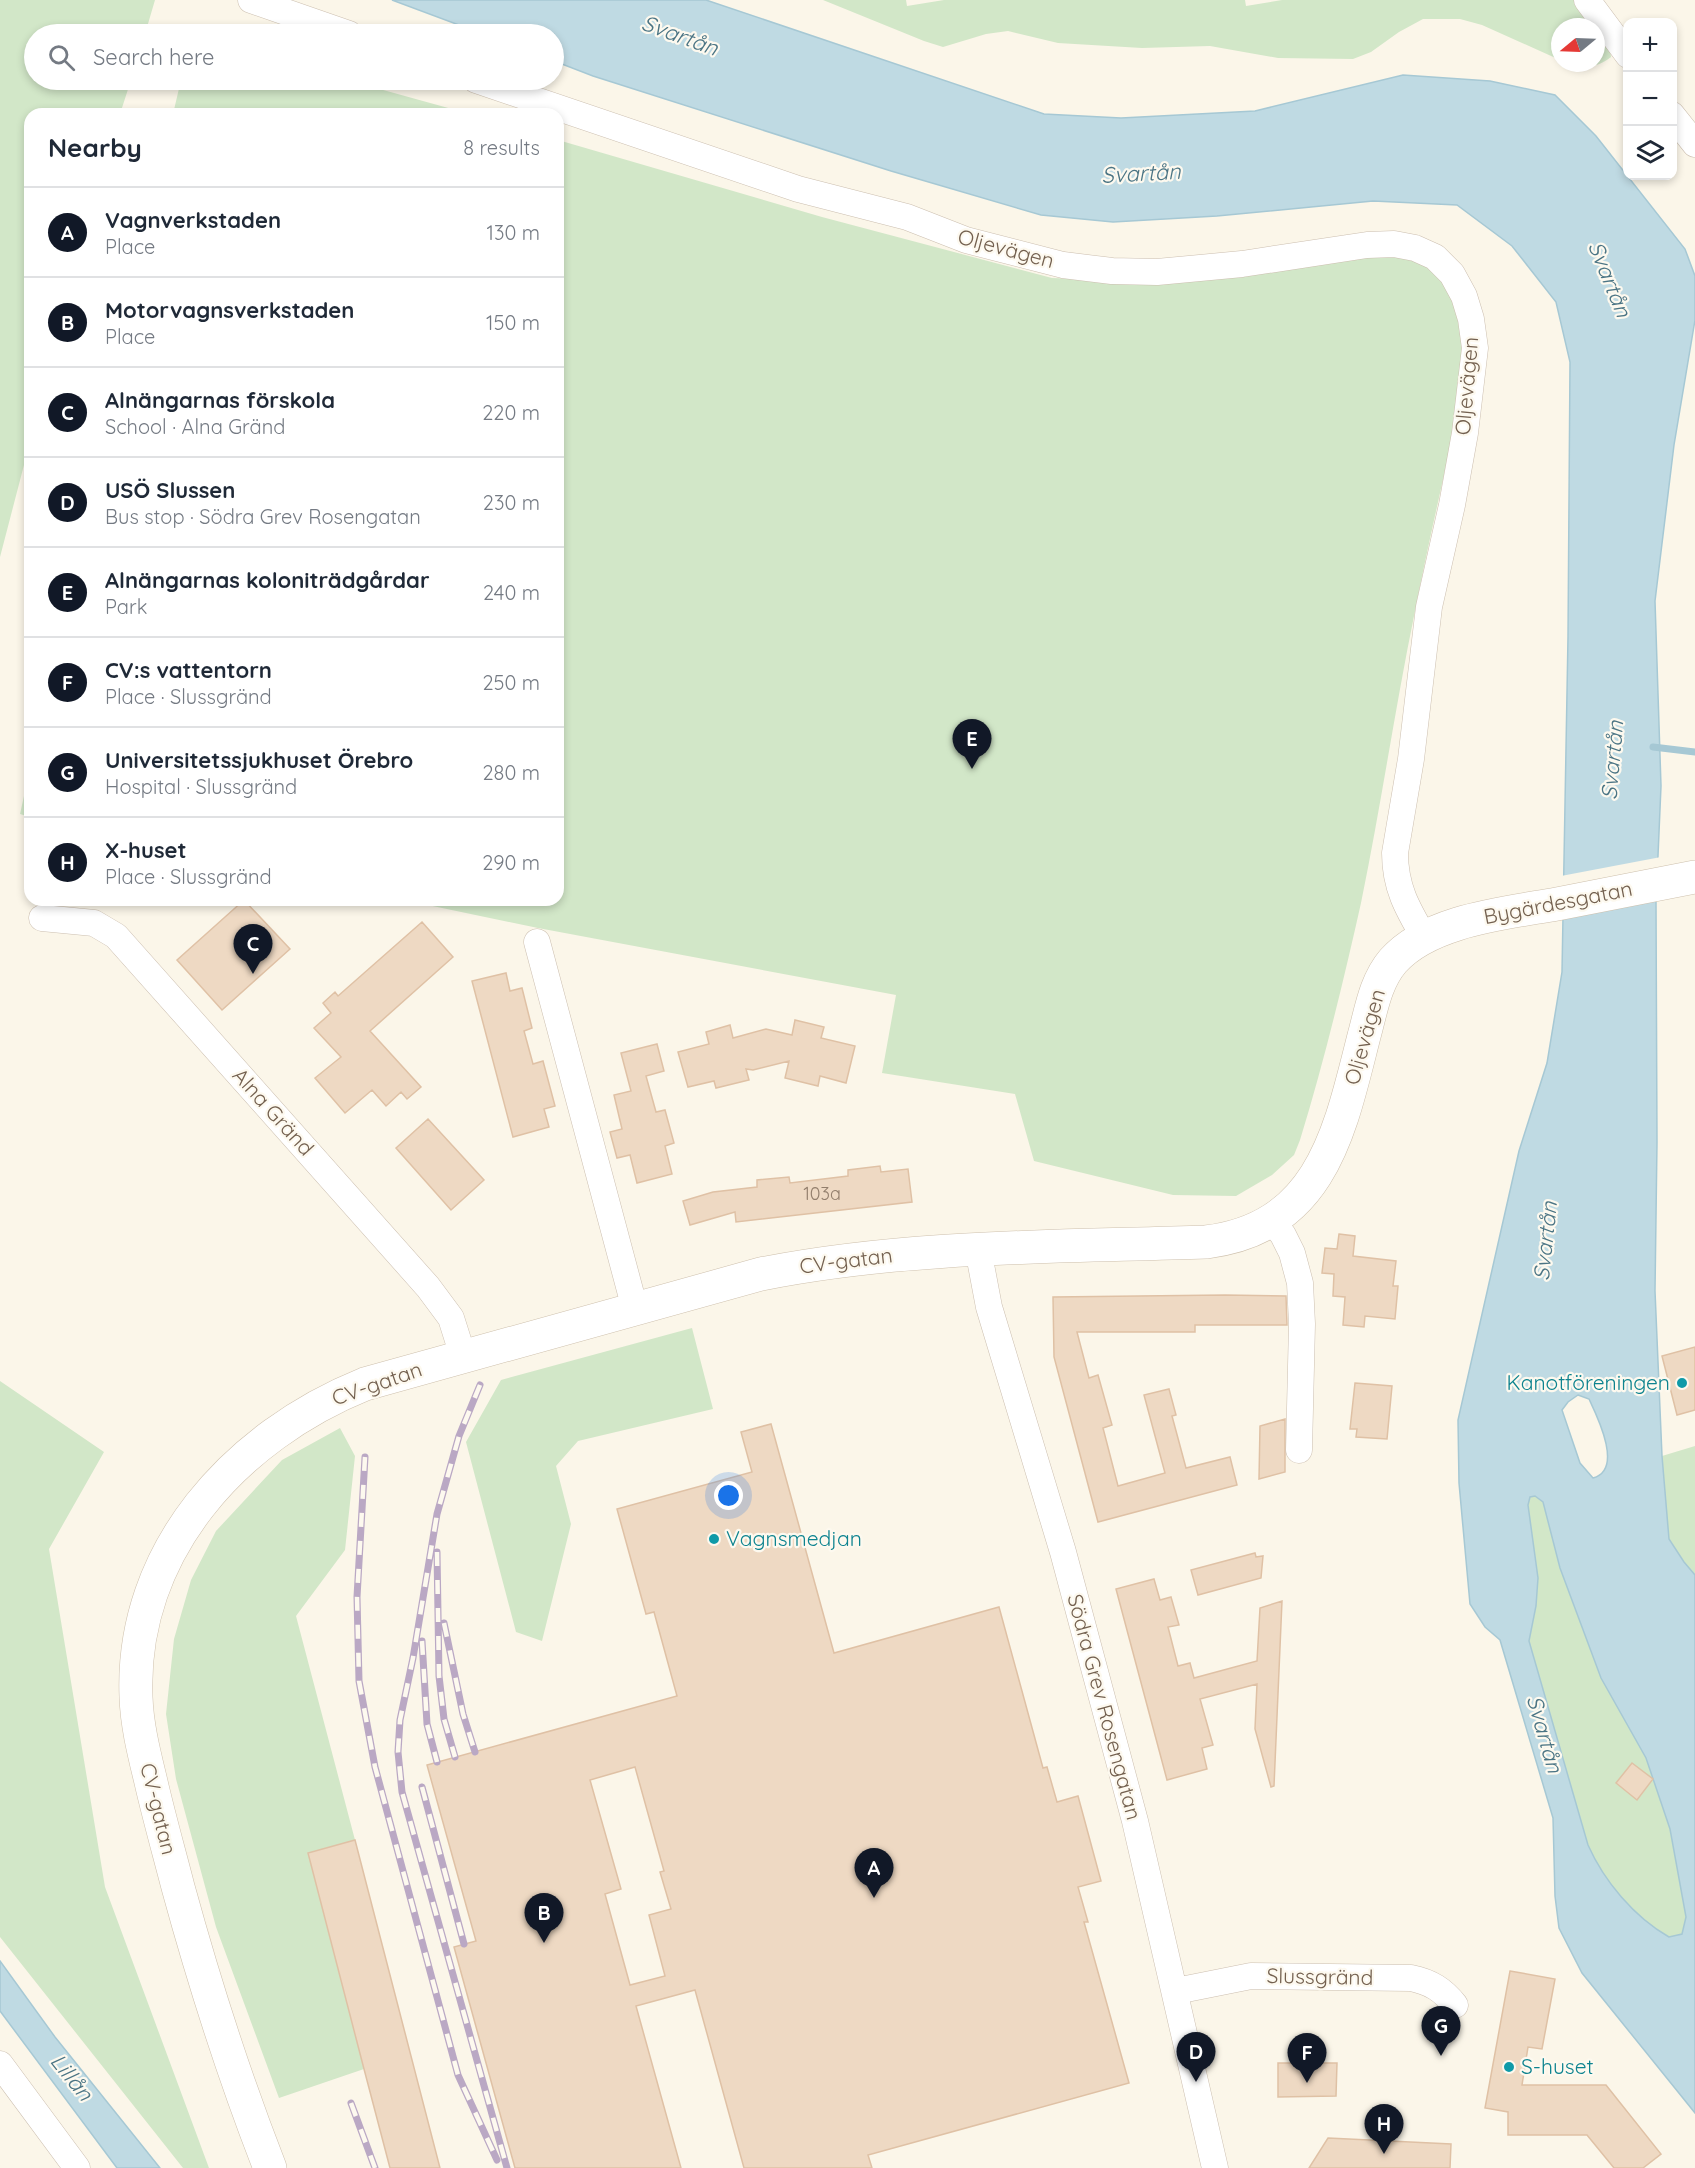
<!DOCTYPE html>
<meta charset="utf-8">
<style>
body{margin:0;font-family:Quicksand,sans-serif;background:#f2f2f3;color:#1f2937}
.controls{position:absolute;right:18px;top:18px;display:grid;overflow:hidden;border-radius:12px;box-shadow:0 3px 9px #0003}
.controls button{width:54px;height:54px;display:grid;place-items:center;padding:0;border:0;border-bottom:2px solid #e0e1e3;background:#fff;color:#1f2937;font:30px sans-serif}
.compass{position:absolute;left:1551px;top:18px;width:54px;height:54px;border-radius:50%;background:#fff;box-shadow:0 3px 9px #0003;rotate:251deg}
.you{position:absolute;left:729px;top:1496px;width:21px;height:21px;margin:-15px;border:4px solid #fff;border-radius:50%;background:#1a73e8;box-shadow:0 0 0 9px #1a73e833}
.badge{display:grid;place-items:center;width:39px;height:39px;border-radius:50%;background:#111827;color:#fff;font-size:20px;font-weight:700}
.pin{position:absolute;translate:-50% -50px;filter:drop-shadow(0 2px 3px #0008)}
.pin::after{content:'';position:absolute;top:32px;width:21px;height:18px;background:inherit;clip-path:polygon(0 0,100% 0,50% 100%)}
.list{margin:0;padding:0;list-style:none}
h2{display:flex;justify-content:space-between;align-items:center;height:78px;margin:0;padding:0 24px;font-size:26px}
h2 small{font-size:20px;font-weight:400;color:#747a83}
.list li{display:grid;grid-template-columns:39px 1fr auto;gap:18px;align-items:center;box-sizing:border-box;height:90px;padding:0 24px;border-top:2px solid #e0e1e3}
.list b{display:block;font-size:22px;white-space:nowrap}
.list p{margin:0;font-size:20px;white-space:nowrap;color:#747a83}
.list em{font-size:20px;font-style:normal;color:#747a83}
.icon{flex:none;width:33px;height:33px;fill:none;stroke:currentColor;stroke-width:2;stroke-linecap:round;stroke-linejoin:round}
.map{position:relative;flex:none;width:1695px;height:2168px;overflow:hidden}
.search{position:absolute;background:#fff;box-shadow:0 3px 9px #0003;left:24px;top:24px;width:540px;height:66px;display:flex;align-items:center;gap:15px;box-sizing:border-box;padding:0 21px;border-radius:33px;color:#747a83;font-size:22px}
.panel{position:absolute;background:#fff;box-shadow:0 3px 9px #0003;left:24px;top:108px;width:540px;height:798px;border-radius:18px}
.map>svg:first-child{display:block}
</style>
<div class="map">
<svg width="1695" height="2168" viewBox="0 0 1695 2168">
<rect width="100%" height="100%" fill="#fbf6e9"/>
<path fill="#d2e7c8" d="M0,0H155L145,34H34V80H131L120,114H30V442L0,557Z
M823,0H906L907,6L944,0H1245L1246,6L1282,0H1578L1609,41L1611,57C1597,68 1589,67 1571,63H1596V27H1560V60L1482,25L1460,19H1423L1399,32L1371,52L1353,59L1278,58L1210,46L1142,48L1058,43L1008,31L986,34L943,47L924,41Z
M181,80H347L470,114H173Z
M558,140L822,217L1052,278L1175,282L1378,253C1417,258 1446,267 1457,309C1473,364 1455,421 1444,475C1434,520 1424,565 1415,611C1395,708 1381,806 1361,903C1343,983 1324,1062 1300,1140L1294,1155L1272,1175L1236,1196L1173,1195L1034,1161L1015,1094L882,1073L896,995L538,928L404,900H558Z
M30,769V817L20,814Z
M692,1328L713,1409L578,1441L556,1466L571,1524L542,1641L516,1632L466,1442L501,1380Z
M0,1381L104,1452L49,1549L105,1887L209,2168H183L0,1937Z
M340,1428L355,1456L345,1550L296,1616L355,1840L308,1853L364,2069L279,2098L216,1927L176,1779L166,1714L174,1639L191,1580L216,1531L282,1460Z
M1695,1446V1575L1684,1562L1668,1538L1662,1456Z
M1535,1496L1543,1502L1560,1568L1601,1678L1646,1758L1670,1829L1686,1917L1682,1934L1669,1938C1634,1917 1604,1881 1588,1845L1529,1641L1536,1606L1538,1578L1528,1505L1529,1497Z"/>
<path fill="#bfdae3" stroke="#a6c8d4" stroke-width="1.5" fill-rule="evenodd" d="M392,0H706L1044,114L1121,118L1255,111L1403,75L1490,81L1555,95L1596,136L1685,249L1695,276V320L1674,445L1655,601L1661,786L1656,902L1657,1142L1655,1291L1662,1456L1669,1539L1684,1562L1695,1575V2113L1582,1973L1559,1928L1555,1896L1553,1818L1500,1640L1485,1627L1470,1604L1459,1483L1458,1420L1519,1151L1547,1063L1562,972L1568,637L1570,362L1556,302L1512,246L1457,205L1373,201L1217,216L1113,222L1041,215L891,171L593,76L554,61V34H483ZM1578,1395L1589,1399C1597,1416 1624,1470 1593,1478L1580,1463L1562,1410L1568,1402ZM1535,1496L1543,1502L1560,1568L1601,1678L1646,1758L1670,1829L1686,1917L1682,1934L1669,1937C1634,1917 1604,1881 1588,1845L1529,1641L1536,1606L1538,1578L1528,1505L1530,1497Z
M0,1961L55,2037L160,2168H117L0,2011Z"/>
<path fill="#fbf6e9" d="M1661,857L1659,899L1560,917L1561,876Z"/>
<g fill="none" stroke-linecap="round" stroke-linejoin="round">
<path stroke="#a6c8d4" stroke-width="7" d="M1653,747L1695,752"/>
</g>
<path fill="#eed9c3" stroke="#dfc1a5" stroke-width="1.5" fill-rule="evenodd" d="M244,900L290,949L222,1010L177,960Z
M422,922L453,957L370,1031L421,1087L407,1099L401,1092L386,1106L372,1090L345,1113L315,1078L341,1057L314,1028L331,1013L323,1003L335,992L338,996Z
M506,973L510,991L522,988L532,1028L524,1031L533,1064L543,1061L555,1106L544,1109L549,1127L513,1137L472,981Z
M795,1020L824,1027L821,1038L855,1046L846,1083L820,1076L818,1086L785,1078L789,1061L753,1070L746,1069L749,1080L716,1088L714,1081L688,1087L678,1052L709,1044L706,1032L730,1025L733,1038L766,1029L792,1035Z
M657,1044L664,1071L646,1076L656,1112L665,1110L674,1143L665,1146L672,1174L637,1183L630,1155L617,1158L610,1132L622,1129L614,1095L631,1091L621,1053Z
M428,1119L484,1180L451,1210L396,1148Z
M880,1166L881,1172L908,1169L912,1202L736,1222L735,1212L690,1225L683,1201L713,1192L757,1187V1180L789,1177L790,1183L848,1176V1170Z
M1339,1234L1355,1236L1353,1256L1396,1261L1393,1286H1398L1395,1319L1365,1316L1364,1327L1343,1325L1345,1297L1333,1296L1334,1274L1322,1273L1325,1248L1337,1249Z
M1225,1295L1286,1296L1287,1325H1195V1332H1077L1089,1378L1098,1375L1112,1425L1103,1428L1118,1486L1165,1473L1144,1395L1169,1389L1176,1415L1172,1416L1186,1468L1230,1457L1237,1485L1098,1522L1054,1357L1053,1297Z
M1695,1347V1410L1677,1415L1662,1356Z
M1355,1383L1392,1386L1387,1439L1356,1437L1357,1429H1350Z
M1285,1419V1472L1259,1479L1260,1426Z
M771,1424L834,1653L999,1607L1043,1768L1047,1767L1057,1802L1078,1796L1101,1881L1078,1887L1088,1922H1084L1129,2083L868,2155L872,2168H744L695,1990L636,2006L681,2168H515L454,1947L476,1941L427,1765L677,1696L654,1612L646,1614L617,1509L752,1472L741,1432ZM635,1767L664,1871L660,1872L671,1909L649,1915L665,1976L630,1985L605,1894L621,1889L590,1780Z
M1255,1553L1256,1557L1263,1556L1261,1578L1198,1595L1191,1570Z
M1154,1579L1160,1600L1171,1597L1179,1625L1168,1627L1178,1666L1190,1663L1194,1678L1257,1661L1260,1608L1282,1601L1274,1786L1271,1787L1255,1729L1257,1684L1200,1699L1213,1745L1202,1748L1207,1769L1167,1780L1116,1589Z
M1632,1763L1653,1779L1637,1800L1616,1783Z
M355,1840L440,2168H390L364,2069L308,1853Z
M1510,1971L1555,1979L1542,2049L1528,2047L1522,2085H1606L1661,2154L1643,2168H1614L1587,2135H1508V2112L1485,2108Z
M1278,2063H1337L1336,2096L1278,2097Z
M1328,2138L1451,2144L1450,2168H1309Z"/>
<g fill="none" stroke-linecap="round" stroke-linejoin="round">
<defs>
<path id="street" d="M251,0L349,34
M1587,0L1628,55
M476,80L798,189L907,217L966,240L1063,265L1112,271L1157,272L1242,264L1367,245L1394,244L1415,248L1435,257L1452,274L1464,296L1471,319L1475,348L1465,433L1452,505L1429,607L1411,759L1395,853C1395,887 1407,908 1424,937
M1672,115L1695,144
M42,918L94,923L116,936L428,1287L451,1318L463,1356
M537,942L635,1309
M1271,1219L1283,1235L1292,1253L1300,1283L1302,1324L1299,1450
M978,1249L989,1307L1063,1552L1135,1821L1215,2168
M1176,1991L1251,1976L1411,1978C1431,1982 1443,1990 1455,2005
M0,2064L77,2168"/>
<path id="secondary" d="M270,2168C234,2076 204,1982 178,1887C169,1852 159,1817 151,1782C144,1753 137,1726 136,1697C130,1551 236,1436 365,1384L761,1274C907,1245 1058,1247 1206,1242C1322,1228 1340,1130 1364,1036C1371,1011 1375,982 1393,961C1429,920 1506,913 1557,904C1603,895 1649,886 1695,877"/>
</defs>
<use href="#street" stroke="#ccbfb0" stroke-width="27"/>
<use href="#secondary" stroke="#cec0ad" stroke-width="34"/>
<use href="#street" stroke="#fff" stroke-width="26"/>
<use href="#secondary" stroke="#fff" stroke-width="33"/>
<defs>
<path id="rail" d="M480,1385L459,1436L437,1514L413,1658L400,1720L398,1752L402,1792L507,2168
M365,1457L357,1597L359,1681L375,1767L458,2075L497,2160
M437,1552L439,1676L444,1719L455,1757
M444,1623L463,1714L475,1752
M422,1641L427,1724L437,1762
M422,1787L464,1944
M351,2103L375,2168"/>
</defs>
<use href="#rail" stroke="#baa8c4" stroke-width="7"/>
<use href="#rail" stroke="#fdf9ef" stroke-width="4.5" stroke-dasharray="14" stroke-linecap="butt"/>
</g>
<g fill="#0f9aa8" stroke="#fdf9ef" stroke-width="2">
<circle cx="1682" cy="1383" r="6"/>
<circle cx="714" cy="1539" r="6"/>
<circle cx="1509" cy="2067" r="6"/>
</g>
<g text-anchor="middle" stroke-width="4.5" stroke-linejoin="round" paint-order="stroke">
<g font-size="18" fill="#927e6c">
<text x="822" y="1200">103a</text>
</g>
<g font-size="21" fill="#73604f" stroke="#fdf9ef">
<text transform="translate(1006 249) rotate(15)" y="7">Oljevägen</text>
<text transform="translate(1467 386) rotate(-85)" y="7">Oljevägen</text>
<text transform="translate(1558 903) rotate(-11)" y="7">Bygärdesgatan</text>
<text transform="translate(1365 1037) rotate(-74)" y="7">Oljevägen</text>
<text transform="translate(273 1112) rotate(48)" y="7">Alna Gränd</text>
<text transform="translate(846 1261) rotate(-7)" y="7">CV-gatan</text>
<text transform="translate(377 1384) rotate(-19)" y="7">CV-gatan</text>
<text transform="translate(1104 1707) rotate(75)" y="7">Södra Grev Rosengatan</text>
<text transform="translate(158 1809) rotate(76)" y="7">CV-gatan</text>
<text transform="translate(1320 1977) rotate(1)" y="7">Slussgränd</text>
</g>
<g font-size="21" fill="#0d838f" stroke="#fdf9ef" text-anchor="start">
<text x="1670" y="1390" text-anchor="end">Kanotföreningen</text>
<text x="726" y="1546">Vagnsmedjan</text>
<text x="1521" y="2074">S-huset</text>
</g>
<g font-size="22" font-style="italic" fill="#4a7484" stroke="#fdf9ef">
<text transform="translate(680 35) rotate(20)" y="8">Svartån</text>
<text transform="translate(1141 173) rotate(-3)" y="8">Svartån</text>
<text transform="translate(1610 279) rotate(68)" y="8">Svartån</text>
<text transform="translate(1612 760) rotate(-85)" y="8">Svartån</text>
<text transform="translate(1545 1241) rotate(-84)" y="8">Svartån</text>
<text transform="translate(1545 1734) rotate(74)" y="8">Svartån</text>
<text transform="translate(72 2077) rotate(51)" y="8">Lillån</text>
</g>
</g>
</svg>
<div class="controls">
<button>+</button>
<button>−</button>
<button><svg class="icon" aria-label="layers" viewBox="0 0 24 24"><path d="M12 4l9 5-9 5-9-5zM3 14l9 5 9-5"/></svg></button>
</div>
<svg class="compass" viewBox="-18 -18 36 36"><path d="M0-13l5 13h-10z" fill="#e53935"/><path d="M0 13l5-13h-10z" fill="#747a83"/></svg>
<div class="you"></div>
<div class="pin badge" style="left:874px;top:1898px">A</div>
<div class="pin badge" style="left:544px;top:1943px">B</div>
<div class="pin badge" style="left:253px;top:974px">C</div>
<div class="pin badge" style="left:1196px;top:2082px">D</div>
<div class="pin badge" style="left:972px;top:769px">E</div>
<div class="pin badge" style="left:1307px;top:2083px">F</div>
<div class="pin badge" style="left:1441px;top:2056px">G</div>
<div class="pin badge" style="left:1384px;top:2154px">H</div>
<div class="search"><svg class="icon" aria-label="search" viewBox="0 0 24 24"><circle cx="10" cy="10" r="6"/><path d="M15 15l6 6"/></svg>Search here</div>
<section class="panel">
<h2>Nearby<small>8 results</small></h2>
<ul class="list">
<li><span class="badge">A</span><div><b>Vagnverkstaden</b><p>Place</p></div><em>130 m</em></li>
<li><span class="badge">B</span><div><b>Motorvagnsverkstaden</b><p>Place</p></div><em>150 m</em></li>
<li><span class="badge">C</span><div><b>Alnängarnas förskola</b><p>School · Alna Gränd</p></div><em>220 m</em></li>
<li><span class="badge">D</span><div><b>USÖ Slussen</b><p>Bus stop · Södra Grev Rosengatan</p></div><em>230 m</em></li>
<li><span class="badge">E</span><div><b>Alnängarnas koloniträdgårdar</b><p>Park</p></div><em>240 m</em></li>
<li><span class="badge">F</span><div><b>CV:s vattentorn</b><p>Place · Slussgränd</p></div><em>250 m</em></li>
<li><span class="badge">G</span><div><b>Universitetssjukhuset Örebro</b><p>Hospital · Slussgränd</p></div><em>280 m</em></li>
<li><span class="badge">H</span><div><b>X-huset</b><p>Place · Slussgränd</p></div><em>290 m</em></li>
</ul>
</section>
</div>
